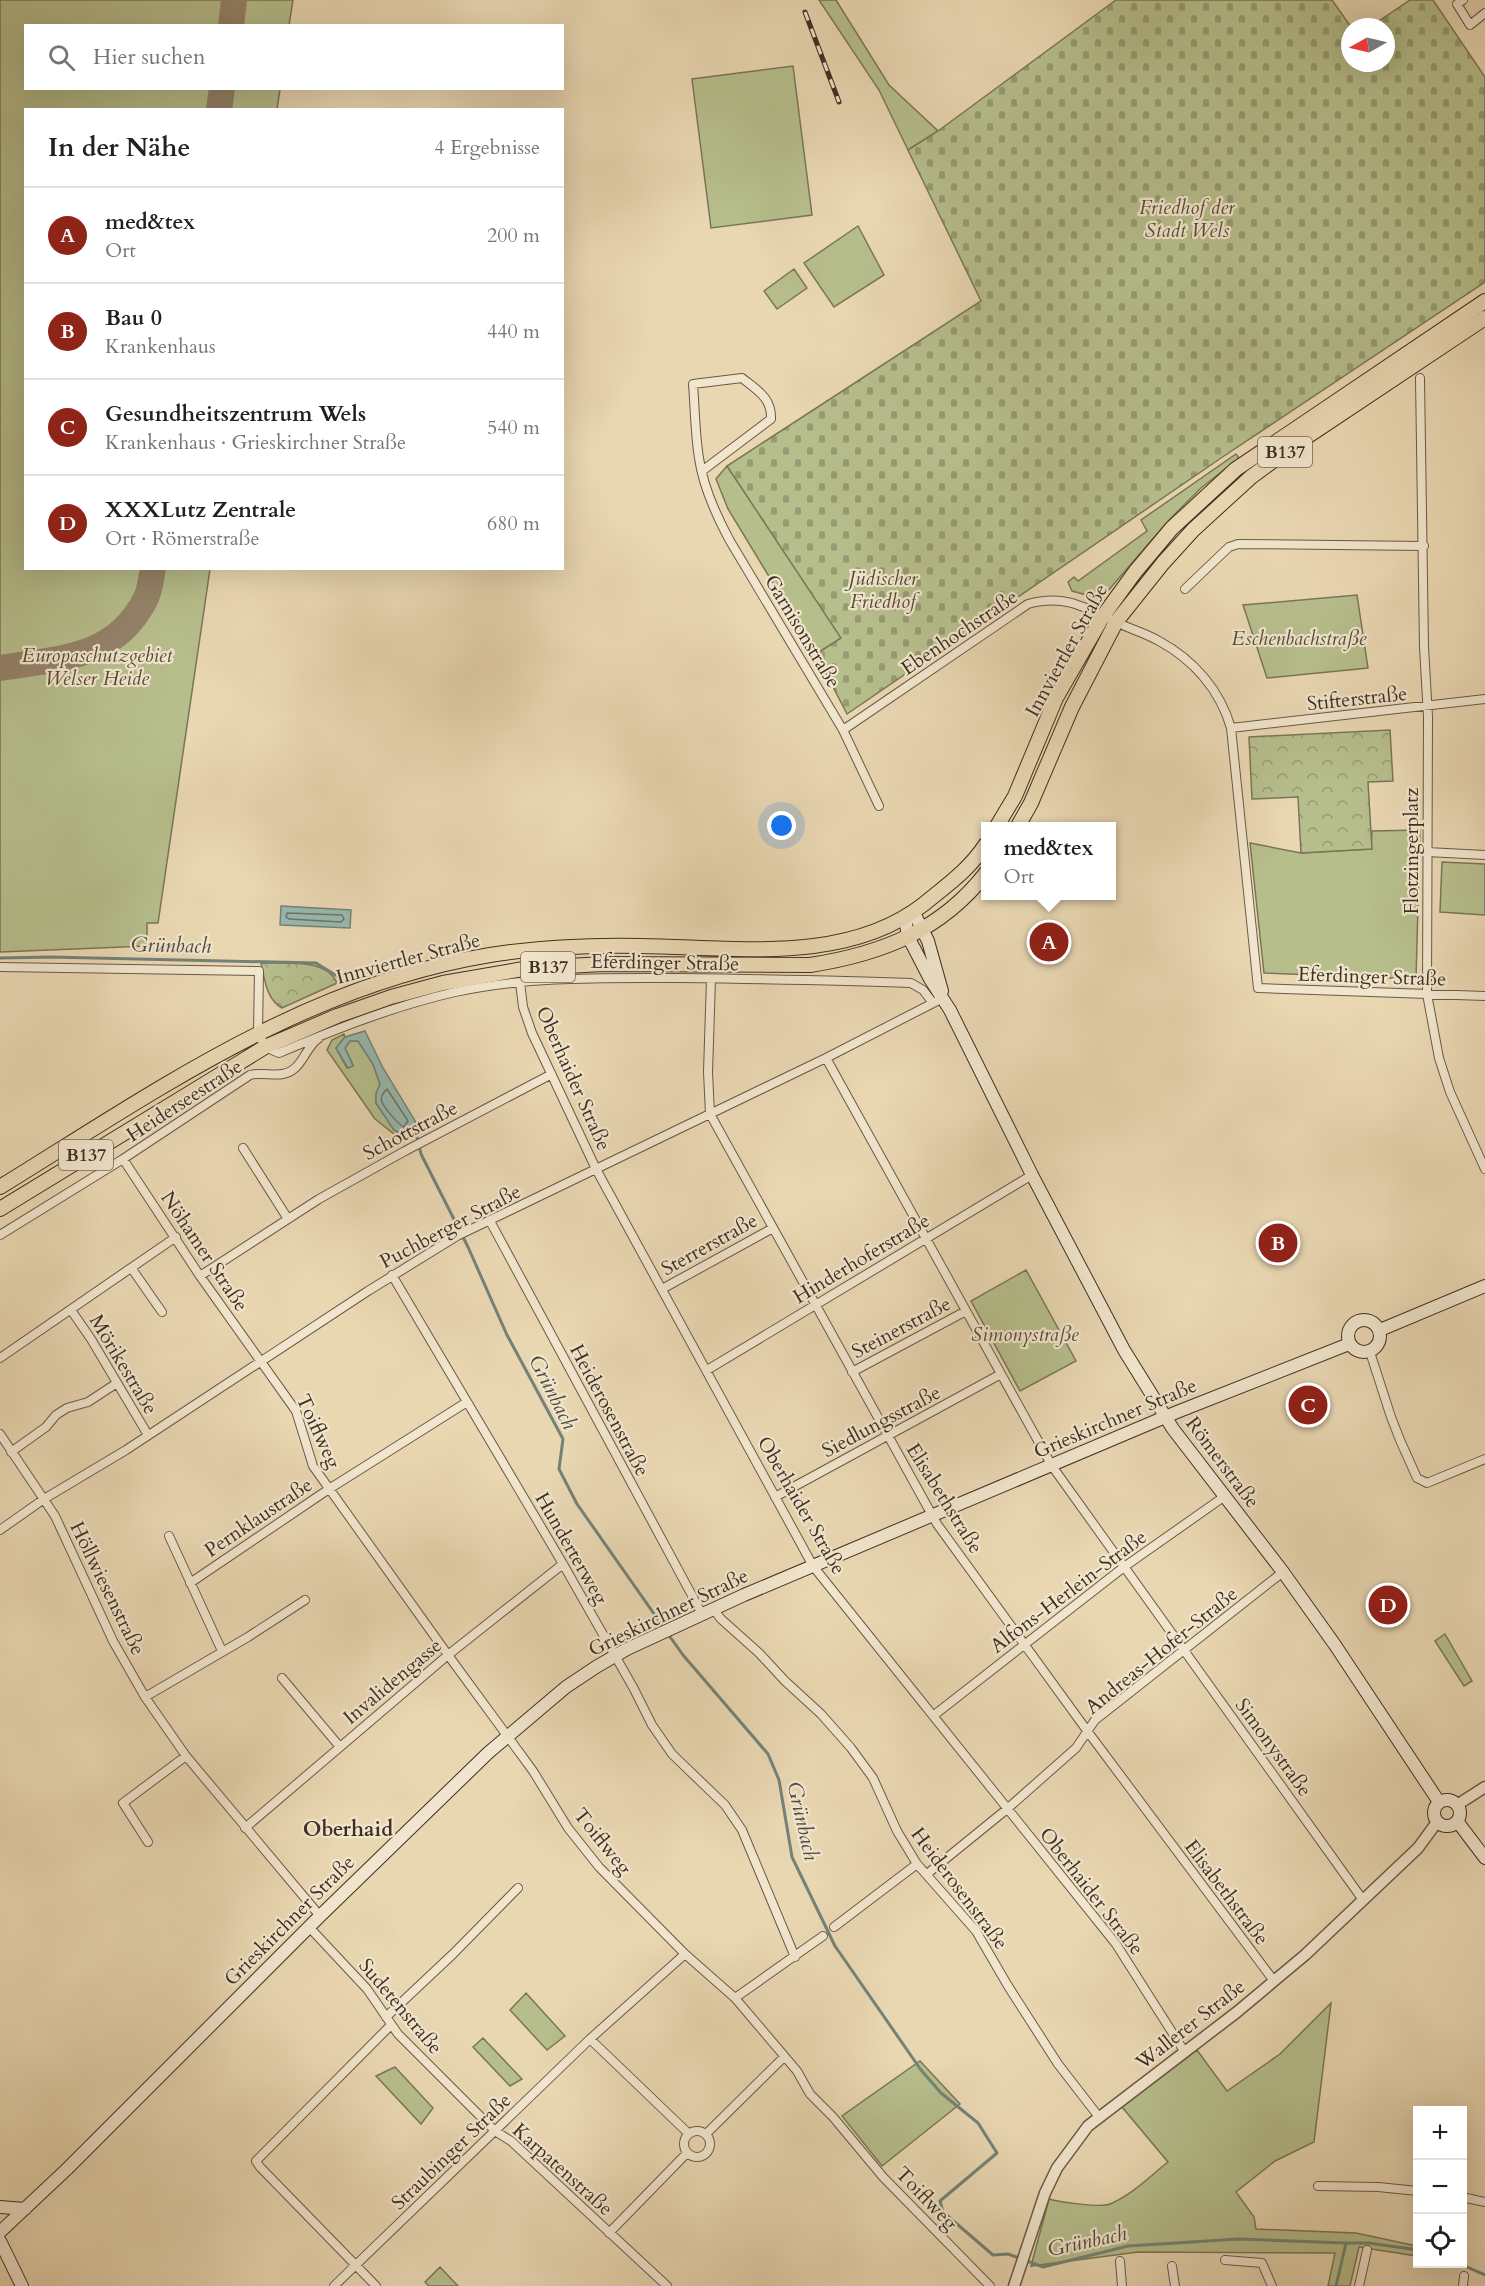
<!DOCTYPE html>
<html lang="de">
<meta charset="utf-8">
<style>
body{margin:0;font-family:Cardo,serif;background:#f2f2f2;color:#202124}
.controls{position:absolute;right:18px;bottom:18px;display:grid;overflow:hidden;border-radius:0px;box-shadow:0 6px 24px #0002}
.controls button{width:54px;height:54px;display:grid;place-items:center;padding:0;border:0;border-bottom:2px solid #e0e0e0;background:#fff;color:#202124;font:30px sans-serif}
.compass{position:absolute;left:1341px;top:18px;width:54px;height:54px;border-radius:50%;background:#fff;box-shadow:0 6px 24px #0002;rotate:262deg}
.you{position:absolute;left:782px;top:826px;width:21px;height:21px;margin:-15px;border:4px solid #fff;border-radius:50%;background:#1a73e8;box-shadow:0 0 0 9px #1a73e833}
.badge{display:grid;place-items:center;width:39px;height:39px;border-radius:50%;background:#8f2418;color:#fff;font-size:20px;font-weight:700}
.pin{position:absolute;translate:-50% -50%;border:3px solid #fff;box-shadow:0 2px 6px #0006}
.popup{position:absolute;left:981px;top:822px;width:135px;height:78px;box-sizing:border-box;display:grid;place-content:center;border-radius:0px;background:#fff;filter:drop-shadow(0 2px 4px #0005);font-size:20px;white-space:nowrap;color:#757577}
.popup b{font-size:22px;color:#202124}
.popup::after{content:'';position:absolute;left:50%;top:100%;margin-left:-12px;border:12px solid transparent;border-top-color:#fff}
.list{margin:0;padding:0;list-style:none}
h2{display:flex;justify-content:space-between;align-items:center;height:78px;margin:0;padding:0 24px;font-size:26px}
h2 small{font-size:20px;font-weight:400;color:#757577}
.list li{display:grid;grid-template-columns:39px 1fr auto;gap:18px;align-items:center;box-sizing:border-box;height:96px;padding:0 24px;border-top:2px solid #e0e0e0}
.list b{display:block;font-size:22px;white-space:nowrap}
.list p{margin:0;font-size:20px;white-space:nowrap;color:#757577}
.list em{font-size:20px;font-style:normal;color:#757577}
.icon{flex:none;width:33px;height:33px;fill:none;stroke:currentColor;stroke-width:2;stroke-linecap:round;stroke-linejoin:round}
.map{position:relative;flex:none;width:1485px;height:2286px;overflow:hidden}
.search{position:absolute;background:#fff;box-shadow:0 6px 24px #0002;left:24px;top:24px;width:540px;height:66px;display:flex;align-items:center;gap:15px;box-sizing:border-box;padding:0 21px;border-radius:0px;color:#757577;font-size:22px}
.panel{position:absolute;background:#fff;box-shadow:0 6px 24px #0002;left:24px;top:108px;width:540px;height:462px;border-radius:0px}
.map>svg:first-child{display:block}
</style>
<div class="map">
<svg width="1485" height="2286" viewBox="0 0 1485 2286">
<defs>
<pattern id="forest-crowns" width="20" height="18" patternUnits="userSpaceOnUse" patternTransform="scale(1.5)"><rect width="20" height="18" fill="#b6be8c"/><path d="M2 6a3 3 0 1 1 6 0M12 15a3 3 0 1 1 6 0" fill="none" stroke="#959b72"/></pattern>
<pattern id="cemetery-stones" width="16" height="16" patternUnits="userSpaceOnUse" patternTransform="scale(1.5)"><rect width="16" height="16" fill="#b6be8c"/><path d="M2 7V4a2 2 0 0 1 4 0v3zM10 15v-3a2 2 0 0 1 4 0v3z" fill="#959b72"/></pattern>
</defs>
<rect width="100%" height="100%" fill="#e9d7b2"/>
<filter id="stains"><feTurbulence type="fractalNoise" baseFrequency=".00333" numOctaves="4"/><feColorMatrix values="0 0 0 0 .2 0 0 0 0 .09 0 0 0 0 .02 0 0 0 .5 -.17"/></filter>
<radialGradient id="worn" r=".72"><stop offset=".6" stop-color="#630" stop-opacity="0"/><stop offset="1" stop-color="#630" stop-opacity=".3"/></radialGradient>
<path fill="#b6be8c" stroke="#7a7657" stroke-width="1.5" d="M0,0H293L289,25L26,26V88L280,89L277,109L26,110V568L210,569L158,923H147V946L0,952Z
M819,0H836L889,85L938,131L908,150L879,90Z
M793,66L812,215L711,228L692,79Z
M858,226L884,275L834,307L804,263Z
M794,269L807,288L777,309L764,291Z
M1236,454L1239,458L1201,488L1169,520L1101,599L1072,591L1068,582L1074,577L1078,581L1147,531L1141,520Z
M727,466L842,638L816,654L728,509L716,479Z
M1357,595L1368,668L1267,678L1243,605Z
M1420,830L1416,979L1264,973L1250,843L1301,853L1371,849L1372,831Z
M1442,862L1485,864V915L1440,912Z
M344,1034L345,1037L336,1048L347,1068L353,1065L345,1048L350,1041H358L373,1064L380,1084L376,1094V1103L394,1130L404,1135L408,1132L411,1137L403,1141L375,1119L327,1050L332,1040Z
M1026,1270L1076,1361L1020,1391L971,1301Z
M1445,1634L1472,1681L1464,1686L1435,1641Z
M526,1993L565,2036L547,2050L510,2010Z
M1331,2003L1314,2142L1275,2161L1236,2192L1254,2217L1256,2229L1356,2233L1417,2246V2256L1359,2247L1350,2286H1328L1335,2253L1138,2252L1031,2266L1049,2199C1060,2202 1101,2208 1110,2204C1132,2195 1150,2176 1168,2162L1122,2107L1197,2050L1227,2091L1280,2054Z
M483,2038L522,2079L510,2086L473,2047Z
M920,2061L960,2104L882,2166L842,2116Z
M395,2067L433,2108L421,2124L376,2076Z
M440,2267L458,2286H429L425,2282Z"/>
<path fill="url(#forest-crowns)" stroke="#7a7657" stroke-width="1.5" d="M1390,730L1393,781L1368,782L1372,849L1301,853L1298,797L1252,799L1249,737Z
M261,963C284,964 326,957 337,983L282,1008C266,999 265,980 261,963Z"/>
<path fill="url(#cemetery-stones)" stroke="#7a7657" stroke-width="1.5" d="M1116,0H1332L1351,27L1350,63H1386V27H1370L1410,0H1433L1485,77V282L1224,456L847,714L816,654L841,638L727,466L981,301L908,150L938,131Z"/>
<path fill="#97b9af" stroke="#748277" stroke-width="1.5" d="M281,906L351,910L350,928L280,925Z
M365,1031L383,1068L417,1124L404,1135L394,1130L376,1103V1094L380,1084L373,1064L358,1041H350L345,1048L353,1066L348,1068L336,1048L345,1037Z"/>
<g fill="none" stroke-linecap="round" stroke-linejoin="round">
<path stroke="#6b7468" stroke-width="1.5" d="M287,913L342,915L344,919L341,922L289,919L286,917Z
M387,1089L408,1121L404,1127C400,1126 384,1108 382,1102C380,1096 384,1092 387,1089Z"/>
<path stroke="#748277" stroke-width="3" d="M0,958L50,957L316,963L337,976
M414,1125L421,1154L468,1247L507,1335L563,1439L559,1469L577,1504L664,1628
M668,1634L683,1655L768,1754L779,1780L792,1857L835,1946L921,2070L941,2093L978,2123L997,2153L940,2201L943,2212L993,2255L1008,2254L1043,2267L1128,2246L1239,2239L1346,2243L1336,2286
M1346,2243H1369L1418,2250
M1460,2264L1485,2275"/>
<path stroke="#94836a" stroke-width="26" d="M231,26L234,0
M219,110L222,88
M0,668C58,658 114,660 145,600C150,591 151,579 153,568"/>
<defs>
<path id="minor" d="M1463,0L1457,4L1470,25L1485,13
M1420,378L1424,647L1428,717L1427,994L1439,1058L1450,1092L1485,1169
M702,471L771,419C772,398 757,390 742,378L693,384C695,408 695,434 699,458C703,487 716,515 730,541L843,730L879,806
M1185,589L1229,547L1238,544L1424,546
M1231,728L1485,699
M843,730L1028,604C1065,594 1084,607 1116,622C1130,629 1145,633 1159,641C1194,660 1220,690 1231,728L1258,988L1485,996
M1427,852L1485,855
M0,967L259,971L258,1032L265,1047L279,1053C336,1029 394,1006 455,992C529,976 603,978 678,978C755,979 833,980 911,983L923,990L933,1003
M711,979L708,1072L710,1114L937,1524L1088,1732L1274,1981
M520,982L523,1007L532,1033L596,1169L813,1566L1116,1944L1184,2051
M826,1058L1052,1466L1363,1900
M243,1148L288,1219
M123,1159L200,1276L296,1411L313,1466L448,1655L533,1771L568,1828L599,1867L685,1954L735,1998L797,2071L810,2094L833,2117L883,2177L990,2286
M490,1221L702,1614
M0,1235L123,1159L250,1075C262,1072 272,1076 283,1074C303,1070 304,1048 319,1038
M132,1269L162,1312
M392,1275L563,1564L634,1689L652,1725L672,1754L725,1805L742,1830L795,1957
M200,1276L319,1199L405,1151L550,1075
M662,1289L773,1228
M71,1310L91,1339L148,1435
M1370,1352L1391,1417L1400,1440L1417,1478L1427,1483L1485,1459
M0,1358L176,1237
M707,1370L1032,1175
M852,1372L966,1311
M0,1434L55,1516L113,1641L145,1697L186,1756L320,1916
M11,1452L46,1427L56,1415L67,1408L88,1402L117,1383
M775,1497L1001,1374
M0,1530L44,1499L126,1450L368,1291L457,1236L826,1058L943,998
M169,1536L222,1651
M190,1583L329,1489L467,1402
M713,1609L721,1619L759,1653L785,1681L821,1714L851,1748L873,1778L897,1831L917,1864L976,1931L1008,1986L1058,2064L1099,2117
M282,1678L340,1747
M145,1697L248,1637L305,1600
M933,1716L1124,1567L1225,1496
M245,1828L448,1655L563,1564
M148,1842L123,1803L186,1756
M927,1874L1007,1809L1076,1748L1095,1720L1283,1572
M309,1927L367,1989L398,2034L495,2131L511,2141L667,2286
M834,1927L917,1864
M735,1998L823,1936
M386,2017L453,1954L518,1888
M590,2039L688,2133
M684 2144a13 13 0 1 1 26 0a13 13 0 1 1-26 0Z
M706,2134L784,2057
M1318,2186L1378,2187L1418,2191
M1462,2197L1485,2202
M609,2233L687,2153
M1225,2260L1262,2263L1272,2286
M1120,2261L1122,2286
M1172,2266L1175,2286
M334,2286L590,2039L685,1954
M376,2286L260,2167L256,2161L390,2026
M1359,2286L1367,2250
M1463,2286L1464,2276"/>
<path id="tertiary" d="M1457,1805L1485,1787
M1014,2286L1045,2193L1057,2168L1088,2126L1237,2012L1305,1955L1418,1848L1437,1822"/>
<path id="secondary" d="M914,913L928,941L942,991
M905,917L908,937L914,948L930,979L950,1010L1032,1175L1124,1350L1173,1429L1283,1572L1335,1645L1439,1802
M1348 1336a16 16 0 1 1 32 0a16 16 0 1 1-32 0Z
M1380,1330L1485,1286
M1434 1813a13 13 0 1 1 26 0a13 13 0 1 1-26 0Z
M1457,1821L1485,1858
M0,2207L25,2209
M0,2232L67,2169L320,1916L488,1753L566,1687L596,1667L627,1649L744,1595L1177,1412L1349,1344
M0,2241L22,2286"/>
<path id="primary" d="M997,826L1015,796L1056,698L1103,616L1135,572L1172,528L1236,469L1485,301
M1018,826L1031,803L1072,707L1116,622L1163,563L1193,530L1251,477L1296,444L1485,318
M0,1187C156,1091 305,985 490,955C540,947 591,945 641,946C734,947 846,965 924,904C947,885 969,870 986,844
M0,1209L265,1047L337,1016L391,997L443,983L529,968L604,964L810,965C881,954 941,931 986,873"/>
</defs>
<use href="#minor" stroke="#6a5946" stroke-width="10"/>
<use href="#tertiary" stroke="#6a5946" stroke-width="13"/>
<use href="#secondary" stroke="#3f2f22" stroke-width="14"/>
<use href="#primary" stroke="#3f2f22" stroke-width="16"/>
<use href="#minor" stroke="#f1e5cd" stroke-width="8"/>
<use href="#tertiary" stroke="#f1e5cd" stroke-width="10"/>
<use href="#secondary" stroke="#f1e5cd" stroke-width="12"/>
<use href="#primary" stroke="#e9d7b2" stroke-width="14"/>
<defs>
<path id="rail" d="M805,12L839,102"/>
</defs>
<use href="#rail" stroke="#3f2f22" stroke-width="5"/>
<use href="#rail" stroke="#f1e5cd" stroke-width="3" stroke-dasharray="9" stroke-linecap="butt"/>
</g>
<g text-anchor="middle" stroke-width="4.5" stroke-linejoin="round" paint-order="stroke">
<g fill="#f1e5cd" stroke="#746655" stroke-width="1.5">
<rect x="1258" y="437" width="54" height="30" rx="4.5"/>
<rect x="521" y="952" width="54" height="30" rx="4.5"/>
<rect x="59" y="1140" width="54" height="30" rx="4.5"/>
</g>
<g font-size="18" font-weight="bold" fill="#3f2f22">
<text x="1285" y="458">B137</text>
<text x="548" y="973">B137</text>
<text x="86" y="1161">B137</text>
</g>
<g font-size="20" font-style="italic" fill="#574c37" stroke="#f1e5cd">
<text x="1187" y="214">Friedhof der<tspan x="1187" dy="23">Stadt Wels</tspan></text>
<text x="883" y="585">Jüdischer<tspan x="883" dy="23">Friedhof</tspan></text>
<text x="1299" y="645">Eschenbachstraße</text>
<text x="97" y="662">Europaschutzgebiet<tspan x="97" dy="23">Welser Heide</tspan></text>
<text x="1025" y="1341">Simonystraße</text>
</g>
<g font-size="20" fill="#3f2f22" stroke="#f1e5cd">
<text transform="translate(803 631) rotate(59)" y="7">Garnisonstraße</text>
<text transform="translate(959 632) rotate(-34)" y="7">Ebenhochstraße</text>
<text transform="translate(1066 650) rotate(-61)" y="7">Innviertler Straße</text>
<text transform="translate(1357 698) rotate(-6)" y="7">Stifterstraße</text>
<text transform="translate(1411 851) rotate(-90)" y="7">Flotzingerplatz</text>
<text transform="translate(408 958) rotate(-15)" y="7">Innviertler Straße</text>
<text transform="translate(665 962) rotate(1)" y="7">Eferdinger Straße</text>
<text transform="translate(1372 976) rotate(2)" y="7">Eferdinger Straße</text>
<text transform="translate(574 1078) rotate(66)" y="7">Oberhaider Straße</text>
<text transform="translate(184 1100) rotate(-33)" y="7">Heiderseestraße</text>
<text transform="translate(410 1130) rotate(-28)" y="7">Schottstraße</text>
<text transform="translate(450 1226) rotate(-28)" y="7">Puchberger Straße</text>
<text transform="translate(709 1244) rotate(-29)" y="7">Sterrerstraße</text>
<text transform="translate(205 1251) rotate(56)" y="7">Nöhamer Straße</text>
<text transform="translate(861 1258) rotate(-31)" y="7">Hinderhoferstraße</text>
<text transform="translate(901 1327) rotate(-28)" y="7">Steinerstraße</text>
<text transform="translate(124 1364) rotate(59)" y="7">Mörikestraße</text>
<text transform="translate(610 1410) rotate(62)" y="7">Heiderosenstraße</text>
<text transform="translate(1115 1418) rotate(-23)" y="7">Grieskirchner Straße</text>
<text transform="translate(881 1421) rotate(-28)" y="7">Siedlungsstraße</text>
<text transform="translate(319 1431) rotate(65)" y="7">Toiflweg</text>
<text transform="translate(1223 1462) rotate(53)" y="7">Römerstraße</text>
<text transform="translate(945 1498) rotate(58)" y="7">Elisabethstraße</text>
<text transform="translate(802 1505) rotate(60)" y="7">Oberhaider Straße</text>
<text transform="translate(258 1517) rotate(-34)" y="7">Pernklaustraße</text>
<text transform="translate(572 1548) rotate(60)" y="7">Hunderterweg</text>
<text transform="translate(108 1588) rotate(64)" y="7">Höllwiesenstraße</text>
<text transform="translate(1068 1591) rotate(-37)" y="7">Alfons-Herlein-Straße</text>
<text transform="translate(668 1612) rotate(-26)" y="7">Grieskirchner Straße</text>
<text transform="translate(1161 1650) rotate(-39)" y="7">Andreas-Hofer-Straße</text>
<text transform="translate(392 1681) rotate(-40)" y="7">Invalidengasse</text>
<text transform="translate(1274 1747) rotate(54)" y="7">Simonystraße</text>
<text transform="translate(603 1841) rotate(51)" y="7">Toiflweg</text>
<text transform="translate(960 1888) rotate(53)" y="7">Heiderosenstraße</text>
<text transform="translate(1092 1891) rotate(52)" y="7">Oberhaider Straße</text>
<text transform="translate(1227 1892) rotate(53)" y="7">Elisabethstraße</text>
<text transform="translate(289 1920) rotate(-45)" y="7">Grieskirchner Straße</text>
<text transform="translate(401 2006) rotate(50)" y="7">Sudetenstraße</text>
<text transform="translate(1190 2024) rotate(-38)" y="7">Wallerer Straße</text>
<text transform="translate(451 2151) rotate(-44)" y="7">Straubinger Straße</text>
<text transform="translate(563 2169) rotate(42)" y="7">Karpatenstraße</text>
<text transform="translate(927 2198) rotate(46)" y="7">Toiflweg</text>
</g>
<g font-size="21" font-style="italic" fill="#514b3e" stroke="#f1e5cd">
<text transform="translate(171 945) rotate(1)" y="7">Grünbach</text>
<text transform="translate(553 1392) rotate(63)" y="7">Grünbach</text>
<text transform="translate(803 1821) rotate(77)" y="7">Grünbach</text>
<text transform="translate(1087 2241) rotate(-12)" y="7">Grünbach</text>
</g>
<g font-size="21" font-weight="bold" fill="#3f2f22" stroke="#f1e5cd">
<text x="348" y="1836">Oberhaid</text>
</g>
</g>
<rect width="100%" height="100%" filter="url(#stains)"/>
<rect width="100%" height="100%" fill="url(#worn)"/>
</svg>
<div class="controls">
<button>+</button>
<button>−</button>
<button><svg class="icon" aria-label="locate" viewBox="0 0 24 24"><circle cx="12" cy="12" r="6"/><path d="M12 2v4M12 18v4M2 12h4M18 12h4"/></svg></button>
</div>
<svg class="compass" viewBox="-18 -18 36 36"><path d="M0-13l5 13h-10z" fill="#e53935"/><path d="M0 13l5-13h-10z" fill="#757577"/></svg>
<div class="you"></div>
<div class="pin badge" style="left:1049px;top:942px">A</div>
<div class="popup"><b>med&amp;tex</b>Ort</div>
<div class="pin badge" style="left:1278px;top:1243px">B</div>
<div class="pin badge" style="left:1308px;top:1405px">C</div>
<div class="pin badge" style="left:1388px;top:1605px">D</div>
<div class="search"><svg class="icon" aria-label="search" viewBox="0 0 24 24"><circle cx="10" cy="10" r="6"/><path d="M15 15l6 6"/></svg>Hier suchen</div>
<section class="panel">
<h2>In der Nähe<small>4 Ergebnisse</small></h2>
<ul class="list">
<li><span class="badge">A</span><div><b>med&amp;tex</b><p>Ort</p></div><em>200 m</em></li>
<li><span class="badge">B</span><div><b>Bau 0</b><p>Krankenhaus</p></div><em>440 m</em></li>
<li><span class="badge">C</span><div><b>Gesundheitszentrum Wels</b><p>Krankenhaus · Grieskirchner Straße</p></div><em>540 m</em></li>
<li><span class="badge">D</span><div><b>XXXLutz Zentrale</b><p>Ort · Römerstraße</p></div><em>680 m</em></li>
</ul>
</section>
</div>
